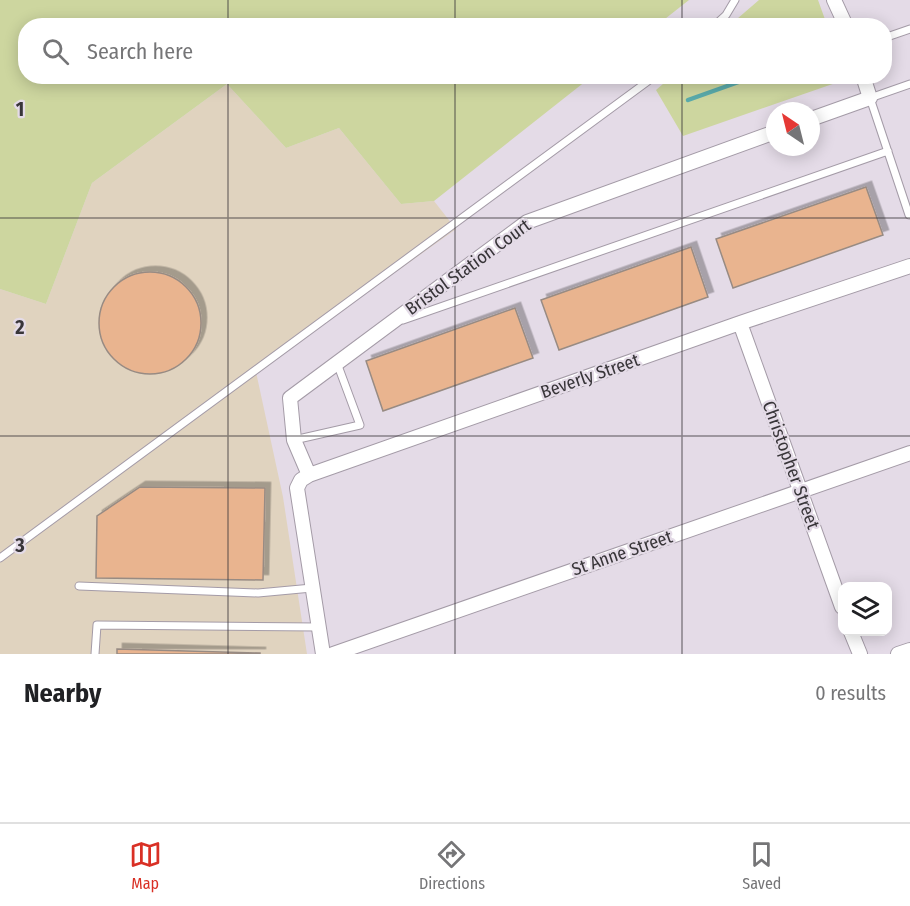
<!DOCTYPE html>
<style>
body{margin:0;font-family:"Fira Sans Condensed",sans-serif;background:#f6f6f6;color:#202124}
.controls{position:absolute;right:18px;bottom:18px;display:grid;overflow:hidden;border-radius:12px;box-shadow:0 3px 15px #0003}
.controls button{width:54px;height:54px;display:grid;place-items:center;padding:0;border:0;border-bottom:2px solid #e0e0e0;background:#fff;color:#202124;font:30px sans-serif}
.compass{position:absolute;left:766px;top:102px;width:54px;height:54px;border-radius:50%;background:#fff;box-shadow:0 3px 15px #0003;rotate:325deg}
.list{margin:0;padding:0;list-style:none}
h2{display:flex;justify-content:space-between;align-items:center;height:78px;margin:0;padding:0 24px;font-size:26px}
h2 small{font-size:20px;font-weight:400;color:#757577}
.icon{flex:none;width:33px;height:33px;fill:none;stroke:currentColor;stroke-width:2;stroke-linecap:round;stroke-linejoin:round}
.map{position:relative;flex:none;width:910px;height:654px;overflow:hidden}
.search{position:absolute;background:#fff;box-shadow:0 3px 15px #0003;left:18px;right:18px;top:18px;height:66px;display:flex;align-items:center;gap:15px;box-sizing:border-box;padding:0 21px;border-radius:24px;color:#757577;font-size:22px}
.sheet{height:168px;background:#fff}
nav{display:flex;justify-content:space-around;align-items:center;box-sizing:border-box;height:84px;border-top:2px solid #e0e0e0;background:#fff;font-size:16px;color:#757577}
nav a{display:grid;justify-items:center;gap:3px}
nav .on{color:#d93025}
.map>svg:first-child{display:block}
</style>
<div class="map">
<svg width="910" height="654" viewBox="0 0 910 654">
<defs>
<filter id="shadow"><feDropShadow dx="5.5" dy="-5.5" stdDeviation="0" flood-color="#0004"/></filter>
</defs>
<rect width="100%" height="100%" fill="#e4dbe7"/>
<path fill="#e0d3bf" d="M227,84L286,148L339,128L401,204L434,201L456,229L256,372L283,497L307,654H0V289L46,304L92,183Z"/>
<path fill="#cdd69f" d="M0,0H689L656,26H26V76L591,77L434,201L401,204L339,128L286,148L227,84L92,183L46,304L0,289Z
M759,0H818L827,25H730Z
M846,77L847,79L683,136L656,90L671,77Z"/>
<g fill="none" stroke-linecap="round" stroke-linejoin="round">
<path stroke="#5aabab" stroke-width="4.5" d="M688,100L747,79L750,76"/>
</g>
<path fill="#e9b48f" stroke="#988b83" stroke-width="1.5" filter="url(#shadow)" d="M866,187L883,235L733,288L716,239Z
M691,247L708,297L559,350L541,300Z
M99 323a51 51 0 1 1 102 0a51 51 0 1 1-102 0Z
M515,308L533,358L383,411L366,361Z
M140,487L265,488L263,580L96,578L97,516Z
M117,649L260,653V654H117Z"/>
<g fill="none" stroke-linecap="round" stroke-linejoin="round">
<defs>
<path id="lane" d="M714,26L726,15L735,0
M884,38L910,29
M909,215L870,98L910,84
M403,320L888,151
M294,440L360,425L337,363
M0,558L655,76
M79,586L258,593L312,588
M95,654L97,625L317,627"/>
<path id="street" d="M834,0L846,26
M811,119L870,98L863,76
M740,323L842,607
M309,475L294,440L290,398L527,222L775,132
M851,632L860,654
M323,654L297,488L301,480L309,475L740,323L910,266
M333,654L910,453
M898,654L910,650"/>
</defs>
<use href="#lane" stroke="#a49ba7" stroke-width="9"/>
<use href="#street" stroke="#a49ba7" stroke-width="16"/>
<use href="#lane" stroke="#fff" stroke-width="7"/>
<use href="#street" stroke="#fff" stroke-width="14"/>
</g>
<path fill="none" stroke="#383539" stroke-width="1.5" stroke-opacity="0.55" d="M228,0V26M455,0V26M682,0V26M228,76V654M455,76V654M682,76V654M0,218H910M0,436H910"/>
<g text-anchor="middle" stroke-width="4.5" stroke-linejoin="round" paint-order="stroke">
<g font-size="18" fill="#383539" stroke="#e4dbe7">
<text transform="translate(468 267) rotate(-36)" y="6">Bristol Station Court</text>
<text transform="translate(590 376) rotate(-19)" y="6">Beverly Street</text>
<text transform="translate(791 465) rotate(70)" y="6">Christopher Street</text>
<text transform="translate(622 553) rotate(-19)" y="6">St Anne Street</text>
</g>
</g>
<g font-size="20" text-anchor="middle" font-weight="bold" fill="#383539" stroke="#e4dbe7" stroke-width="4.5" stroke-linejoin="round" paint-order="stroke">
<text x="20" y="116">1</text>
<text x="20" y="334">2</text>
<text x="20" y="552">3</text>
</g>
</svg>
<div class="controls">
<button><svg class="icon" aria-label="layers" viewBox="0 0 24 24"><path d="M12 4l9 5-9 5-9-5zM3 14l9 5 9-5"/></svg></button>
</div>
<svg class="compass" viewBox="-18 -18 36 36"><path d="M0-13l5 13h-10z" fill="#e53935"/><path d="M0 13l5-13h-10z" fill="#757577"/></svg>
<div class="search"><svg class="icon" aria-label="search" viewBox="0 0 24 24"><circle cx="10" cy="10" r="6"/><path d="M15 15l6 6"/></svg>Search here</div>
</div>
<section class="sheet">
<h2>Nearby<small>0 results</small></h2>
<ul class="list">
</ul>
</section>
<nav>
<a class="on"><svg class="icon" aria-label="map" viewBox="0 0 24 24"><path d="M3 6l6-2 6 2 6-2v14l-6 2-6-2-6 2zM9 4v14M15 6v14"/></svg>Map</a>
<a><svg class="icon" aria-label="directions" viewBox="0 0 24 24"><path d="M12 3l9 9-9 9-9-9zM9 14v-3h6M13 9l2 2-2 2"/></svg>Directions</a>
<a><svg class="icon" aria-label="saved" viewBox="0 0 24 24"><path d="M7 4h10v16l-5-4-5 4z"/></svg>Saved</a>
</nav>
